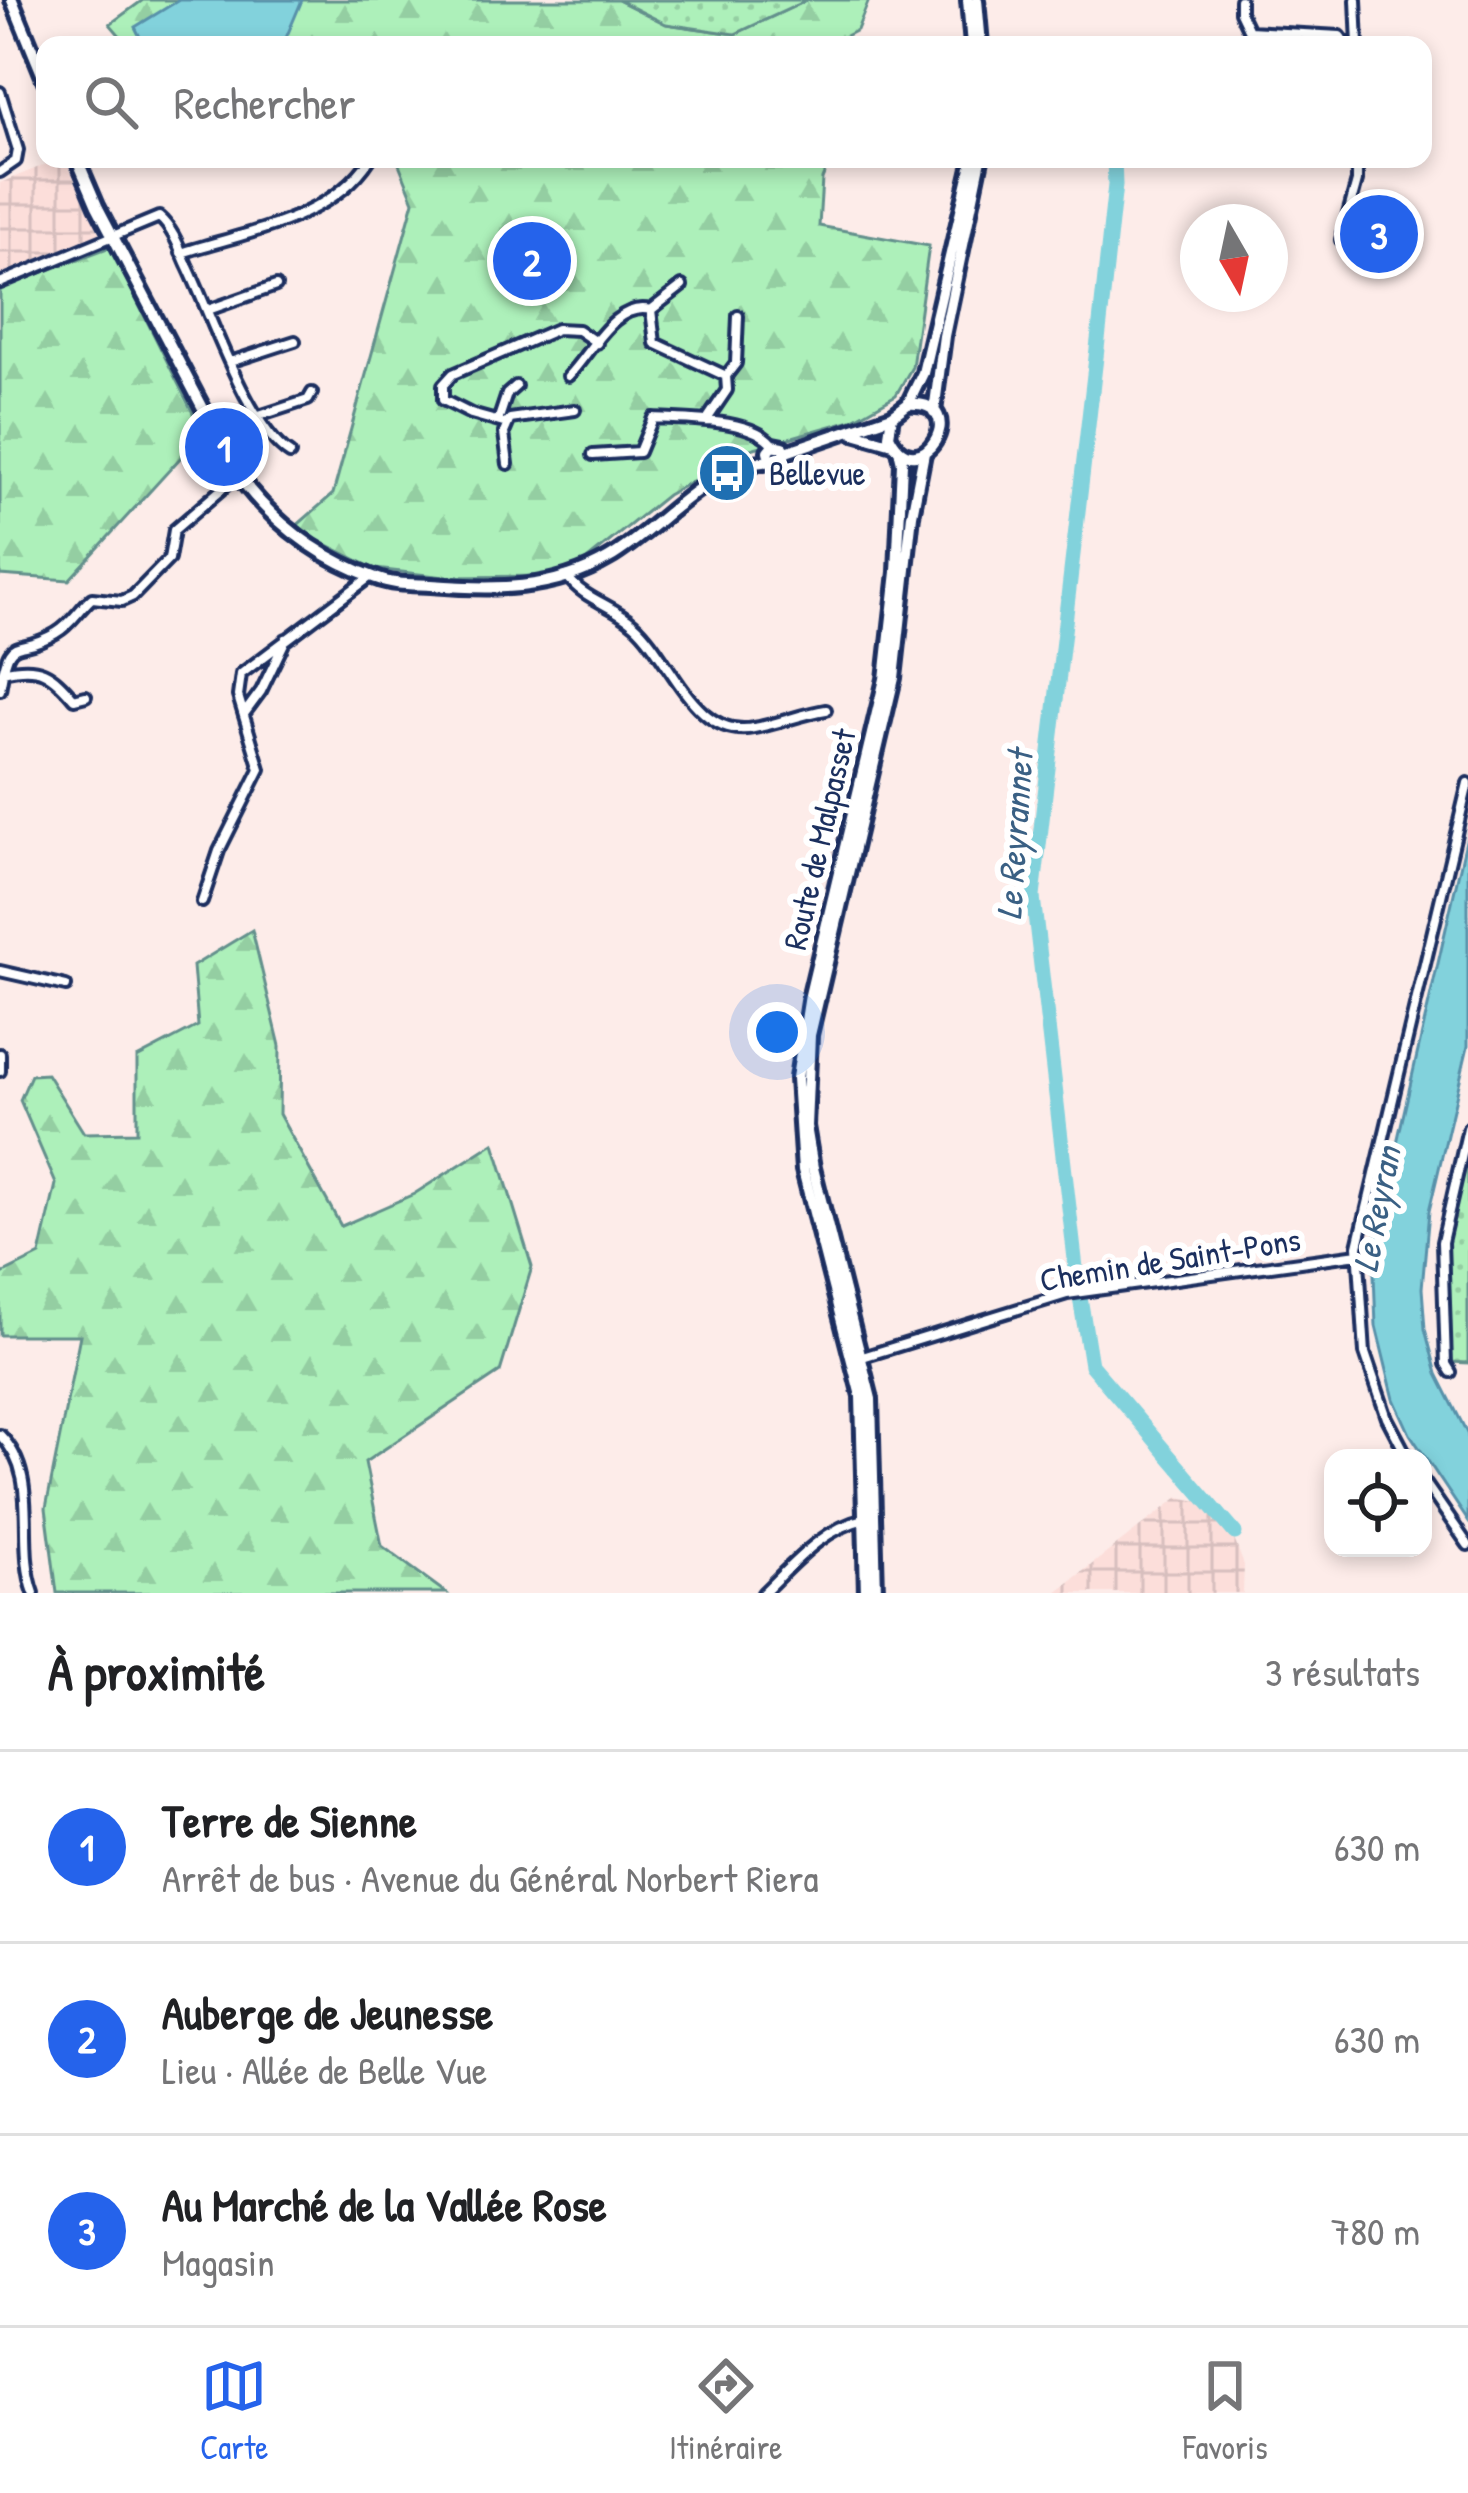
<!DOCTYPE html>
<html lang="fr">
<meta charset="utf-8">
<style>
body{margin:0;font-family:"Patrick Hand",sans-serif;background:#f6f6f6;color:#202124}
.controls{position:absolute;right:36px;bottom:36px;display:grid;overflow:hidden;border-radius:24px;box-shadow:0 6px 18px #0003}
.controls button{width:108px;height:108px;display:grid;place-items:center;padding:0;border:0;border-bottom:3px solid #e0e0e0;background:#fff;color:#202124;font:60px sans-serif}
.compass{position:absolute;left:1180px;top:204px;width:108px;height:108px;border-radius:50%;background:#fff;box-shadow:0 6px 18px #0003;rotate:171deg}
.you{position:absolute;left:777px;top:1032px;width:42px;height:42px;margin:-30px;border:9px solid #fff;border-radius:50%;background:#1a73e8;box-shadow:0 0 0 18px #1a73e833}
.badge{display:grid;place-items:center;width:78px;height:78px;border-radius:50%;background:#2563eb;color:#fff;font-size:39px;font-weight:700}
.pin{position:absolute;translate:-50% -50%;border:6px solid #fff;box-shadow:0 3px 12px #0006}
.list{margin:0;padding:0;list-style:none}
h2{display:flex;justify-content:space-between;align-items:center;height:156px;margin:0;padding:0 48px;font-size:51px}
h2 small{font-size:39px;font-weight:400;color:#757577}
.list li{display:grid;grid-template-columns:78px 1fr auto;gap:36px;align-items:center;box-sizing:border-box;height:192px;padding:0 48px;border-top:3px solid #e0e0e0}
.list b{display:block;font-size:45px;white-space:nowrap}
.list p{margin:0;font-size:39px;white-space:nowrap;color:#757577}
.list em{font-size:39px;font-style:normal;color:#757577}
.icon{flex:none;width:66px;height:66px;fill:none;stroke:currentColor;stroke-width:2;stroke-linecap:round;stroke-linejoin:round}
.map{position:relative;flex:none;width:1468px;height:1593px;overflow:hidden}
.search{position:absolute;background:#fff;box-shadow:0 6px 18px #0003;left:36px;right:36px;top:36px;height:132px;display:flex;align-items:center;gap:30px;box-sizing:border-box;padding:0 42px;border-radius:24px;color:#757577;font-size:45px}
.sheet{height:732px;background:#fff}
nav{display:flex;justify-content:space-around;align-items:center;box-sizing:border-box;height:168px;border-top:3px solid #e0e0e0;background:#fff;font-size:33px;color:#757577}
nav a{display:grid;justify-items:center;gap:6px}
nav .on{color:#2563eb}
.map>svg:first-child{display:block}
</style>
<div class="map">
<svg width="1468" height="1593" viewBox="0 0 1468 1593">
<defs>
<pattern id="industrial-grid" width="8" height="8" patternUnits="userSpaceOnUse" patternTransform="scale(3)"><rect width="8" height="8" fill="#fcdeda"/><path d="M0 4h8M4 0v8" fill="none" stroke="#d7bfbe"/></pattern>
<pattern id="forest-firs" width="22" height="20" patternUnits="userSpaceOnUse" patternTransform="scale(3)"><rect width="22" height="20" fill="#adf0ba"/><path d="M5 1l3.5 6h-7zM16 11l3.5 6h-7z" fill="#94cea2"/></pattern>
<pattern id="park-dots" width="8" height="8" patternUnits="userSpaceOnUse" patternTransform="scale(3)"><rect width="8" height="8" fill="#adf0ba"/><path d="M2 2h.1M6 6h.1" fill="none" stroke="#94cea2" stroke-width="1.8" stroke-linecap="round"/></pattern>
</defs>
<rect width="100%" height="100%" fill="#fdece9"/>
<filter id="ink" filterUnits="userSpaceOnUse"><feTurbulence type="fractalNoise" baseFrequency=".00833" numOctaves="2"/><feDisplacementMap in="SourceGraphic" scale="24" xChannelSelector="R" yChannelSelector="G"/><feConvolveMatrix kernelMatrix="1 2 1 2 8 2 1 2 1" color-interpolation-filters="sRGB"/></filter>
<g filter="url(#ink)">
<path fill="url(#industrial-grid)" d="M59,159H65L101,237L4,277L0,273V183Z
M1179,1497L1211,1504L1234,1539L1244,1565L1243,1593H1055Z"/>
<path fill="url(#forest-firs)" stroke="#64908c" stroke-width="3" d="M143,0H618L667,24L735,34L808,0H869L857,30L828,45H128L110,24Z
M397,159H830L822,179L819,226L929,246L912,367L896,395L852,420L751,449L667,495L567,576L445,577L375,569L294,528L333,494L414,201Z
M110,247L203,433L69,580L0,575V288Z
M252,930L280,1046L279,1114L341,1226L414,1194L494,1143L532,1267L500,1372L365,1462L382,1546L446,1593H57L46,1508L80,1335H0V1275L40,1255L56,1184L20,1100L31,1075L47,1074L84,1133L137,1132V1058L198,1026L193,966Z"/>
<path fill="url(#park-dots)" stroke="#64908c" stroke-width="3" d="M618,0H808L735,34L666,24Z
M1468,1149V1363L1450,1362L1448,1230Z"/>
<path fill="#82d2dc" stroke="#5991aa" stroke-width="3" d="M179,0H302L283,45H144L135,27Z
M1468,832V1046L1429,1211L1422,1288L1425,1329L1437,1374L1468,1435V1521L1410,1434L1394,1399L1376,1326L1373,1248Z"/>
<g fill="none" stroke-linecap="round" stroke-linejoin="round">
<path stroke="#82d2dc" stroke-width="15" d="M1114,159L1115,185L1100,323L1033,897L1078,1285L1091,1365L1235,1533"/>
<defs>
<path id="minor" d="M1240,0V12L1249,31L1340,36L1347,45
M1356,0L1358,45
M0,92L18,150L16,161L0,172
M1341,240L1357,181V159
M181,253C246,232 331,220 370,159
M0,283L159,217C173,229 180,249 187,265C210,312 248,428 290,454
M682,286L651,310L655,343L726,376L727,390L706,421
M208,310L276,286
M230,362L295,341
M568,376C591,353 614,301 651,310
M726,376L736,363L738,316
M259,416L308,400L312,393
M498,421L507,394L516,386
M507,424L471,414L443,400V385L453,374L557,329L578,330L597,343
M593,455L639,452L653,418C685,420 753,418 773,445
M508,464L504,433L510,419L575,410
M567,576C584,600 612,604 634,624C670,655 694,740 754,728C778,724 801,714 826,710
M3,672C39,663 51,672 74,699L86,696
M0,690C10,628 14,658 56,633C71,625 80,608 92,598L122,601L133,596L169,559L174,530L238,475
M244,714L261,691L286,639
M202,902L219,851L260,769L238,696L241,674L371,576
M0,971L66,986
M0,1054V1071
M856,1359L1067,1294L1358,1254
M1451,1372L1446,1364L1442,1242L1468,1128
M0,1435C42,1477 15,1541 34,1593
M1408,1458L1387,1418L1365,1353L1358,1246L1468,783
M1423,1480L1468,1545
M763,1593C793,1564 823,1528 865,1519"/>
<path id="secondary" d="M12,0L45,81
M968,0L972,45
M977,0L981,45
M77,159L97,206L238,475C273,523 320,558 376,578C393,585 413,584 431,585C493,590 553,591 609,558C663,527 714,454 781,462L786,452
M934,412L944,336L981,159
M892,416L889,435C918,496 976,400 908,404
M854,433L893,444
M786,452L892,416L908,404L923,373L973,159
M770,459L768,451L773,445L783,447L786,452
M866,1593L861,1396L803,1170L797,1078L810,995L885,679L897,572L902,463L899,450
M876,1593L871,1399L813,1168L806,1126L810,1035L894,678L912,515L924,453"/>
</defs>
<use href="#minor" stroke="#1b2f5e" stroke-width="16"/>
<use href="#secondary" stroke="#1b2f5e" stroke-width="20"/>
<use href="#minor" stroke="#fff" stroke-width="8"/>
<use href="#secondary" stroke="#fff" stroke-width="10"/>
</g>
</g>
<defs>
<symbol id="bus-disc" viewBox="-11 -11 22 22"><circle r="9.5" fill="#1f6fb2" stroke="#fff"/><path d="M-5-6H5V4H4V6H2V4H-2V6H-4V4H-5ZM-3.5-4V0h7V-4ZM-3.5 1.2v1.5H-2V1.2ZM2 1.2v1.5H3.5V1.2Z" fill="#fff"/></symbol>
</defs>
<g fill-rule="evenodd">
<use href="#bus-disc" x="694" y="440" width="66" height="66"/>
</g>
<g text-anchor="middle" stroke-width="12" stroke-linejoin="round" paint-order="stroke">
<g font-size="33" fill="#1b2f5e" stroke="#fff" text-anchor="start">
<text x="769" y="485">Bellevue</text>
</g>
<g font-size="33" fill="#1b2f5e" stroke="#fff">
<text transform="translate(819 839) rotate(-77)" y="12">Route de Malpasset</text>
<text transform="translate(1170 1259) rotate(-9)" y="12">Chemin de Saint-Pons</text>
</g>
<g font-size="36" font-style="italic" fill="#3a6084" stroke="#fff">
<text transform="translate(1014 835) rotate(-86)" y="13">Le Reyrannet</text>
<text transform="translate(1376 1209) rotate(-79)" y="13">Le Reyran</text>
</g>
</g>
</svg>
<div class="controls">
<button><svg class="icon" aria-label="locate" viewBox="0 0 24 24"><circle cx="12" cy="12" r="6"/><path d="M12 2v4M12 18v4M2 12h4M18 12h4"/></svg></button>
</div>
<svg class="compass" viewBox="-18 -18 36 36"><path d="M0-13l5 13h-10z" fill="#e53935"/><path d="M0 13l5-13h-10z" fill="#757577"/></svg>
<div class="you"></div>
<div class="pin badge" style="left:224px;top:447px">1</div>
<div class="pin badge" style="left:532px;top:261px">2</div>
<div class="pin badge" style="left:1379px;top:234px">3</div>
<div class="search"><svg class="icon" aria-label="search" viewBox="0 0 24 24"><circle cx="10" cy="10" r="6"/><path d="M15 15l6 6"/></svg>Rechercher</div>
</div>
<section class="sheet">
<h2>À proximité<small>3 résultats</small></h2>
<ul class="list">
<li><span class="badge">1</span><div><b>Terre de Sienne</b><p>Arrêt de bus · Avenue du Général Norbert Riera</p></div><em>630 m</em></li>
<li><span class="badge">2</span><div><b>Auberge de Jeunesse</b><p>Lieu · Allée de Belle Vue</p></div><em>630 m</em></li>
<li><span class="badge">3</span><div><b>Au Marché de la Vallée Rose</b><p>Magasin</p></div><em>780 m</em></li>
</ul>
</section>
<nav>
<a class="on"><svg class="icon" aria-label="map" viewBox="0 0 24 24"><path d="M3 6l6-2 6 2 6-2v14l-6 2-6-2-6 2zM9 4v14M15 6v14"/></svg>Carte</a>
<a><svg class="icon" aria-label="directions" viewBox="0 0 24 24"><path d="M12 3l9 9-9 9-9-9zM9 14v-3h6M13 9l2 2-2 2"/></svg>Itinéraire</a>
<a><svg class="icon" aria-label="saved" viewBox="0 0 24 24"><path d="M7 4h10v16l-5-4-5 4z"/></svg>Favoris</a>
</nav>
